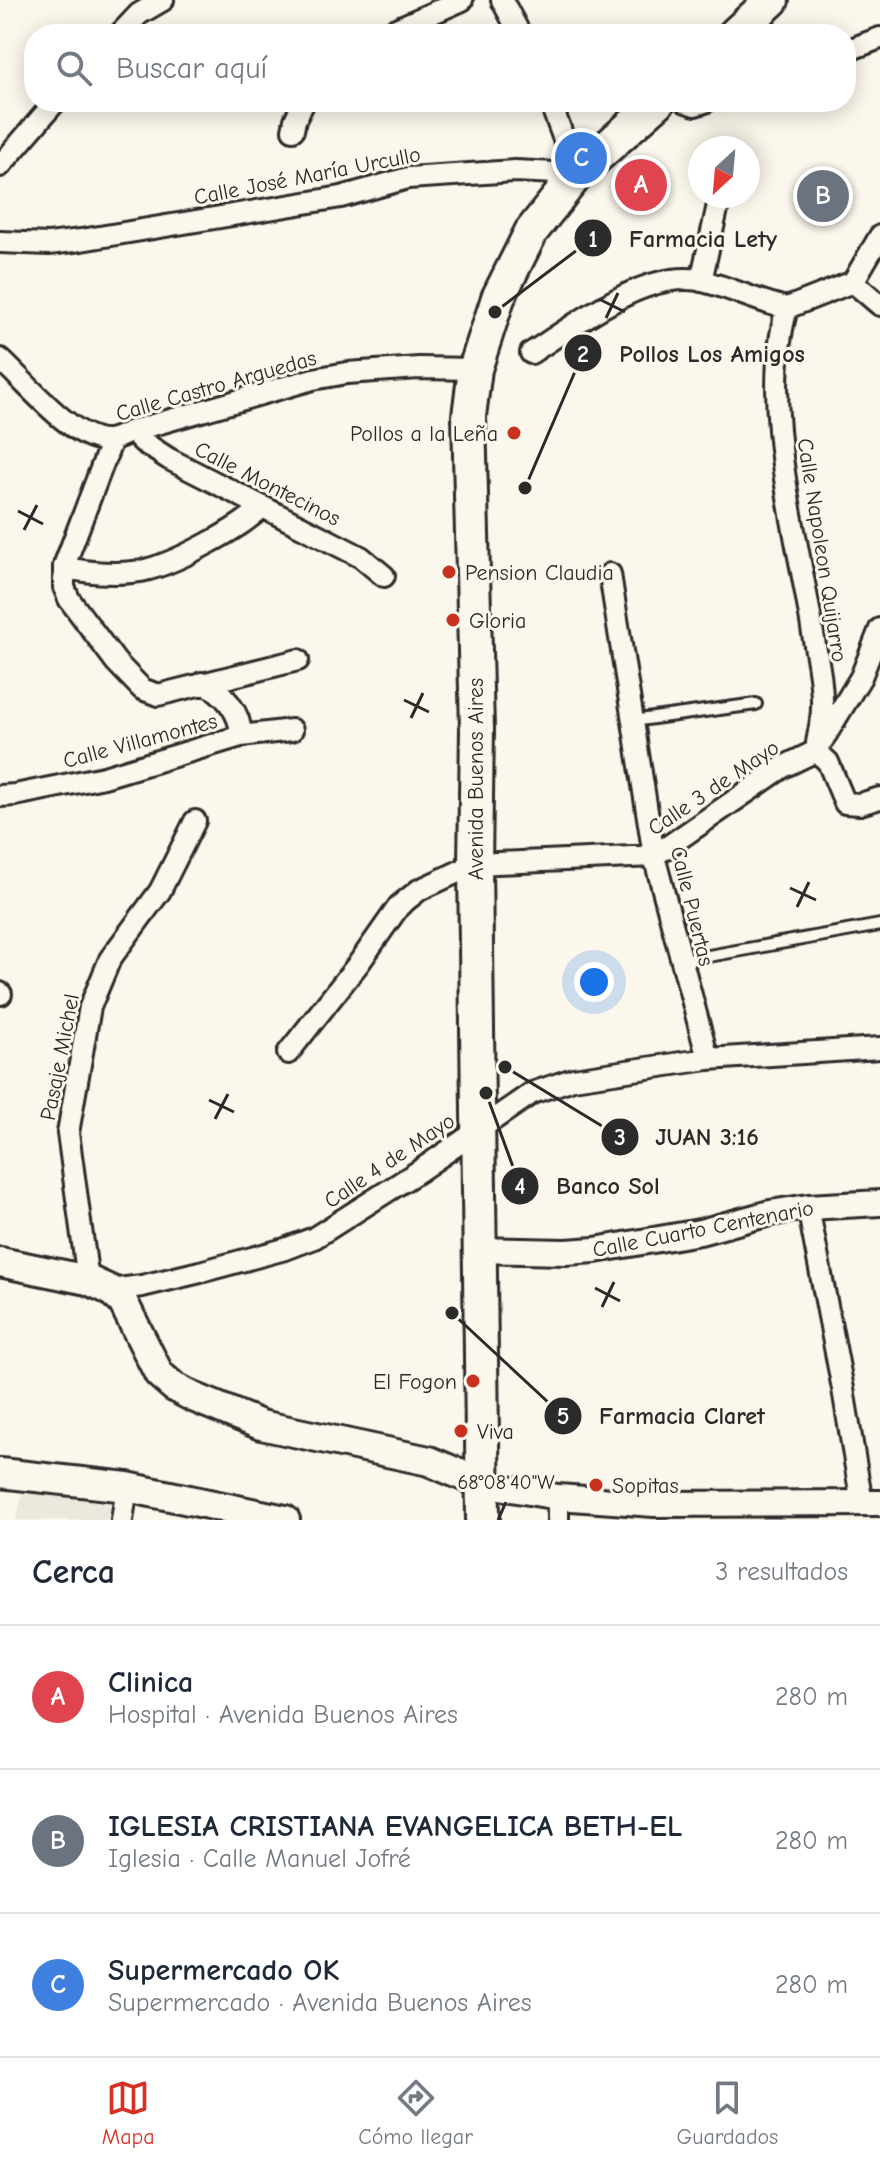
<!DOCTYPE html>
<html lang="es">
<meta charset="utf-8">
<style>
body{margin:0;font-family:"Comic Neue",sans-serif;background:#f2f2f3;color:#1f2937}
.compass{position:absolute;left:688px;top:136px;width:72px;height:72px;border-radius:50%;background:#fff;box-shadow:0 4px 20px #0003;rotate:206deg}
.you{position:absolute;left:594px;top:982px;width:28px;height:28px;margin:-20px;border:6px solid #fff;border-radius:50%;background:#1a73e8;box-shadow:0 0 0 12px #1a73e833}
.badge{display:grid;place-items:center;width:52px;height:52px;border-radius:50%;background:#d93025;color:#fff;font-size:26px;font-weight:700}
.pin{position:absolute;translate:-50% -50%;border:4px solid #fff;box-shadow:0 2px 8px #0006}
.list{margin:0;padding:0;list-style:none}
h2{display:flex;justify-content:space-between;align-items:center;height:104px;margin:0;padding:0 32px;font-size:34px}
h2 small{font-size:26px;font-weight:400;color:#747a83}
.list li{display:grid;grid-template-columns:52px 1fr auto;gap:24px;align-items:center;box-sizing:border-box;height:144px;padding:0 32px;border-top:2px solid #e0e1e3}
.list b{display:block;font-size:30px;white-space:nowrap}
.list p{margin:0;font-size:26px;white-space:nowrap;color:#747a83}
.list em{font-size:26px;font-style:normal;color:#747a83}
.icon{flex:none;width:44px;height:44px;fill:none;stroke:currentColor;stroke-width:2;stroke-linecap:round;stroke-linejoin:round}
.map{position:relative;flex:none;width:880px;height:1520px;overflow:hidden}
.search{position:absolute;background:#fff;box-shadow:0 4px 20px #0003;left:24px;right:24px;top:24px;height:88px;display:flex;align-items:center;gap:20px;box-sizing:border-box;padding:0 28px;border-radius:32px;color:#747a83;font-size:30px}
.sheet{height:536px;background:#fff}
nav{display:flex;justify-content:space-around;align-items:center;box-sizing:border-box;height:112px;border-top:2px solid #e0e1e3;background:#fff;font-size:22px;color:#747a83}
nav a{display:grid;justify-items:center;gap:4px}
nav .on{color:#d93025}
.map>svg:first-child{display:block}
</style>
<div class="map">
<svg width="880" height="1520" viewBox="0 0 880 1520">
<rect width="100%" height="100%" fill="#fbf7ec"/>
<filter id="ink" filterUnits="userSpaceOnUse"><feTurbulence type="fractalNoise" baseFrequency=".0125" numOctaves="2"/><feDisplacementMap in="SourceGraphic" scale="16" xChannelSelector="R" yChannelSelector="G"/><feConvolveMatrix kernelMatrix="1 2 1 2 8 2 1 2 1" color-interpolation-filters="sRGB"/></filter>
<g filter="url(#ink)">
<path fill="#ebe8de" d="M24,1487L111,1497L109,1520H16Z"/>
<g fill="none" stroke-linecap="round" stroke-linejoin="round">
<defs>
<path id="service" d="M632,721L756,704
M681,961L880,925"/>
<path id="minor" d="M502,0L520,34
M120,34L139,14L163,0
M385,34L462,0
M846,51L880,38
M686,102L695,105L705,102
M293,130L295,120L304,102
M0,166L55,102
M0,242L49,244L81,240L341,197L408,178L515,171L577,174L550,102
M701,281L720,196
M853,282L880,305
M787,308C759,404 797,531 812,628C816,654 823,681 822,707C822,719 819,731 817,743
M531,353C575,325 643,271 698,280C728,286 757,302 787,308L853,282L880,236
M0,359C25,381 74,443 109,440C117,439 125,434 132,431L313,379L347,373L419,368L475,369
M132,431L143,442L169,459L361,557L384,576
M112,440L64,566V587L69,599L116,662L142,689L158,695L298,660
M64,566C83,574 129,575 149,569C179,561 241,528 262,507
M610,574L654,856L708,1059
M202,683C223,690 241,713 241,736
M816,751L828,762L845,803L860,804L880,798
M0,796L15,795L104,777L241,736L292,730
M0,993L1,994
M288,1053L359,963L399,906L419,890L475,864L654,856L783,767L816,751L861,677L880,629
M808,1207L843,1389L862,1504
M88,1280L68,1133L90,1007L110,959L160,891L195,821
M110,1290L142,1286L200,1272L285,1249L314,1238L419,1171L532,1093L573,1079L708,1059L880,1048
M122,1520L127,1487
M558,1520V1497"/>
<path id="tertiary" d="M479,1250L566,1252L595,1250L700,1232L770,1213L808,1207L880,1203
M483,1484L558,1497L654,1504L880,1503"/>
<path id="secondary" d="M0,1262L88,1280L110,1290L123,1302L159,1374L174,1387L193,1397L261,1425L429,1461L483,1484
M0,1473L127,1487L285,1520"/>
<path id="primary" d="M735,34L772,0
M483,1520L475,864L477,729L469,416L475,369L498,298L531,232L577,174L658,102"/>
</defs>
<use href="#service" stroke="#2b2b2b" stroke-width="16"/>
<use href="#minor" stroke="#2b2b2b" stroke-width="26"/>
<use href="#tertiary" stroke="#2b2b2b" stroke-width="30"/>
<use href="#secondary" stroke="#2b2b2b" stroke-width="34"/>
<use href="#primary" stroke="#2b2b2b" stroke-width="38"/>
<use href="#service" stroke="#fbf7ec" stroke-width="10"/>
<use href="#minor" stroke="#fbf7ec" stroke-width="20"/>
<use href="#tertiary" stroke="#fbf7ec" stroke-width="24"/>
<use href="#secondary" stroke="#fbf7ec" stroke-width="28"/>
<use href="#primary" stroke="#fbf7ec" stroke-width="32"/>
</g>
</g>
<path fill="none" stroke="#2b2b2b" stroke-width="3" d="M599,299L625,312M606,318L618,293M18,511L43,524M24,530L37,505M404,700L429,712M411,718L423,693M790,888L816,900M797,907L809,882M209,1100L234,1112M215,1119L228,1094M595,1288L620,1301M602,1307L614,1282M498,1520L506,1502"/>
<g fill="#c8321e" stroke="#fbf7ec" stroke-width="3">
<circle cx="514" cy="433" r="8"/>
<circle cx="449" cy="572" r="8"/>
<circle cx="453" cy="620" r="8"/>
<circle cx="473" cy="1381" r="8"/>
<circle cx="461" cy="1431" r="8"/>
<circle cx="596" cy="1485" r="8"/>
</g>
<g text-anchor="middle" stroke-width="6" stroke-linejoin="round" paint-order="stroke">
<g font-size="22" fill="#2b2b2b" stroke="#fbf7ec">
<text transform="translate(307 175) rotate(-11)" y="8">Calle José María Urcullo</text>
<text transform="translate(216 385) rotate(-16)" y="8">Calle Castro Arguedas</text>
<text transform="translate(268 483) rotate(27)" y="8">Calle Montecinos</text>
<text transform="translate(823 550) rotate(81)" y="8">Calle Napoleon Quijarro</text>
<text transform="translate(140 740) rotate(-15)" y="8">Calle Villamontes</text>
<text transform="translate(475 779) rotate(-90)" y="8">Avenida Buenos Aires</text>
<text transform="translate(713 787) rotate(-34)" y="8">Calle 3 de Mayo</text>
<text transform="translate(693 906) rotate(76)" y="8">Calle Puertas</text>
<text transform="translate(59 1057) rotate(-79)" y="8">Pasaje Michel</text>
<text transform="translate(389 1160) rotate(-34)" y="8">Calle 4 de Mayo</text>
<text transform="translate(703 1228) rotate(-11)" y="8">Calle Cuarto Centenario</text>
</g>
<g font-size="22" fill="#2b2b2b" stroke="#fbf7ec" text-anchor="start">
<text x="498" y="441" text-anchor="end">Pollos a la Leña</text>
<text x="465" y="580">Pension Claudia</text>
<text x="469" y="628">Gloria</text>
<text x="457" y="1389" text-anchor="end">El Fogon</text>
<text x="477" y="1439">Viva</text>
<text x="612" y="1493">Sopitas</text>
</g>
</g>
<g font-size="20" text-anchor="middle" fill="#2b2b2b" stroke="#fbf7ec" stroke-width="6" stroke-linejoin="round" paint-order="stroke">
<text x="506" y="1489">68°08'40"W</text>
</g>
<path fill="none" stroke="#2b2b2b" stroke-width="3" d="M495 312L593 238M525 488L583 353M505 1067L620 1137M486 1093L520 1186M452 1313L563 1416"/>
<g fill="#2b2b2b" stroke="#fbf7ec" stroke-width="3">
<circle cx="495" cy="312" r="8"/>
<circle cx="525" cy="488" r="8"/>
<circle cx="505" cy="1067" r="8"/>
<circle cx="486" cy="1093" r="8"/>
<circle cx="452" cy="1313" r="8"/>
<circle cx="593" cy="238" r="20"/>
<circle cx="583" cy="353" r="20"/>
<circle cx="620" cy="1137" r="20"/>
<circle cx="520" cy="1186" r="20"/>
<circle cx="563" cy="1416" r="20"/>
</g>
<g font-size="24" text-anchor="middle" font-weight="bold" fill="#fff">
<text x="593" y="247">1</text>
<text x="583" y="362">2</text>
<text x="620" y="1145">3</text>
<text x="520" y="1194">4</text>
<text x="563" y="1424">5</text>
</g>
<g font-size="24" text-anchor="middle" font-weight="bold" fill="#2b2b2b" stroke="#fbf7ec" stroke-width="6" stroke-linejoin="round" paint-order="stroke">
<text x="703" y="247">Farmacia Lety</text>
<text x="712" y="362">Pollos Los Amigos</text>
<text x="707" y="1145">JUAN 3:16</text>
<text x="608" y="1194">Banco Sol</text>
<text x="682" y="1424">Farmacia Claret</text>
</g>
</svg>
<svg class="compass" viewBox="-18 -18 36 36"><path d="M0-13l5 13h-10z" fill="#e53935"/><path d="M0 13l5-13h-10z" fill="#747a83"/></svg>
<div class="you"></div>
<div class="pin badge" style="left:641px;top:185px;background:#e0444e">A</div>
<div class="pin badge" style="left:823px;top:196px;background:#6b7280">B</div>
<div class="pin badge" style="left:581px;top:158px;background:#3f7fe0">C</div>
<div class="search"><svg class="icon" aria-label="search" viewBox="0 0 24 24"><circle cx="10" cy="10" r="6"/><path d="M15 15l6 6"/></svg>Buscar aquí</div>
</div>
<section class="sheet">
<h2>Cerca<small>3 resultados</small></h2>
<ul class="list">
<li><span class="badge" style="background:#e0444e">A</span><div><b>Clinica</b><p>Hospital · Avenida Buenos Aires</p></div><em>280 m</em></li>
<li><span class="badge" style="background:#6b7280">B</span><div><b>IGLESIA CRISTIANA EVANGELICA BETH-EL</b><p>Iglesia · Calle Manuel Jofré</p></div><em>280 m</em></li>
<li><span class="badge" style="background:#3f7fe0">C</span><div><b>Supermercado OK</b><p>Supermercado · Avenida Buenos Aires</p></div><em>280 m</em></li>
</ul>
</section>
<nav>
<a class="on"><svg class="icon" aria-label="map" viewBox="0 0 24 24"><path d="M3 6l6-2 6 2 6-2v14l-6 2-6-2-6 2zM9 4v14M15 6v14"/></svg>Mapa</a>
<a><svg class="icon" aria-label="directions" viewBox="0 0 24 24"><path d="M12 3l9 9-9 9-9-9zM9 14v-3h6M13 9l2 2-2 2"/></svg>Cómo llegar</a>
<a><svg class="icon" aria-label="saved" viewBox="0 0 24 24"><path d="M7 4h10v16l-5-4-5 4z"/></svg>Guardados</a>
</nav>
